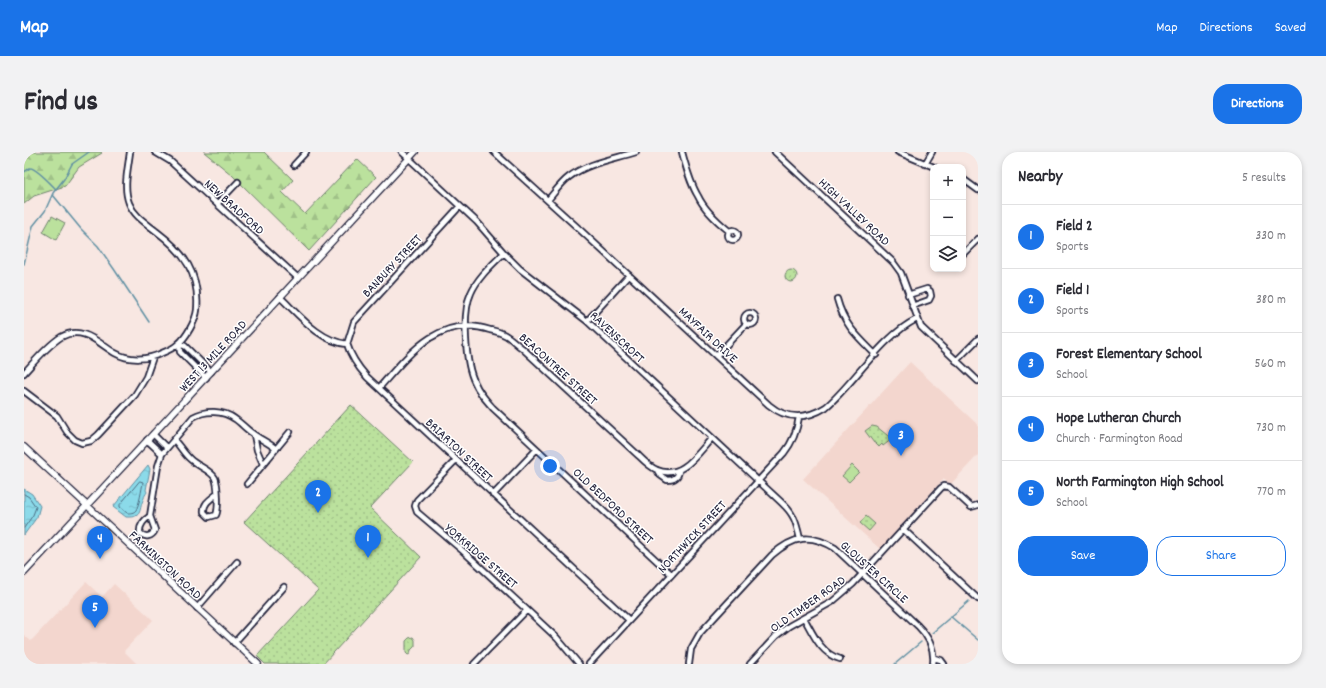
<!DOCTYPE html>
<meta charset="utf-8">
<style>
body{margin:0;font-family:Dekko,sans-serif;background:#f2f2f3;color:#2b2b33}
.controls{position:absolute;right:12px;top:12px;display:grid;overflow:hidden;border-radius:8px;box-shadow:0 2px 6px #0003}
.controls button{width:36px;height:36px;display:grid;place-items:center;padding:0;border:0;border-bottom:1px solid #e1e1e2;background:#fff;color:#2b2b33;font:20px sans-serif}
.you{position:absolute;left:526px;top:314px;width:14px;height:14px;margin:-10px;border:3px solid #fff;border-radius:50%;background:#1a73e8;box-shadow:0 0 0 6px #1a73e833}
.badge{display:grid;place-items:center;width:26px;height:26px;border-radius:50%;background:#1a73e8;color:#fff;font-size:13px;font-weight:700}
.pin{position:absolute;translate:-50% -33px;filter:drop-shadow(0 1px 2px #0008)}
.pin::after{content:'';position:absolute;top:21px;width:14px;height:12px;background:inherit;clip-path:polygon(0 0,100% 0,50% 100%)}
.list{margin:0;padding:0;list-style:none}
h2{display:flex;justify-content:space-between;align-items:center;height:52px;margin:0;padding:0 16px;font-size:17px}
h2 small{font-size:13px;font-weight:400;color:#7c7c81}
.list li{display:grid;grid-template-columns:26px 1fr auto;gap:12px;align-items:center;box-sizing:border-box;height:64px;padding:0 16px;border-top:1px solid #e1e1e2}
.list b{display:block;font-size:15px;white-space:nowrap}
.list p{margin:0;font-size:13px;white-space:nowrap;color:#7c7c81}
.list em{font-size:13px;font-style:normal;color:#7c7c81}
.actions{display:flex;gap:8px;padding:12px 16px}
.actions a{flex:1;padding:9px 0;border:1px solid #1a73e8;border-radius:16px;text-align:center;font-size:14px;color:#1a73e8}
.actions .main{background:#1a73e8;color:#fff}
.icon{flex:none;width:22px;height:22px;fill:none;stroke:currentColor;stroke-width:2;stroke-linecap:round;stroke-linejoin:round}
.map{position:relative;flex:none;width:954px;height:512px;overflow:hidden;border-radius:16px}
header{display:flex;align-items:center;gap:24px;box-sizing:border-box;height:56px;padding:0 20px;background:#1a73e8;color:#fff}
header strong{font-size:19px}
nav{display:flex;gap:22px;margin-inline-start:auto;font-size:14px}
.intro{display:flex;align-items:center;justify-content:space-between;box-sizing:border-box;height:96px;padding:0 24px}
h1{margin:0;font-size:28px}
.button{padding:10px 18px;border-radius:16px;background:#1a73e8;color:#fff;font-size:14px;font-weight:700}
main{display:flex;gap:24px;padding:0 24px}
aside{flex:1;background:#fff;border-radius:16px;box-shadow:0 2px 6px #0003}
.map>svg:first-child{display:block}
</style>
<header>
<strong>Map</strong>
<nav><a>Map</a><a>Directions</a><a>Saved</a></nav>
</header>
<div class="intro"><h1>Find us</h1><a class="button">Directions</a></div>
<main>
<div class="map">
<svg width="954" height="512" viewBox="0 0 954 512">
<defs>
<pattern id="forest-firs" width="22" height="20" patternUnits="userSpaceOnUse"><rect width="22" height="20" fill="#bbe19d"/><path d="M5 1l3.5 6h-7zM16 11l3.5 6h-7z" fill="#a0c188"/></pattern>
<pattern id="park-dots" width="8" height="8" patternUnits="userSpaceOnUse"><rect width="8" height="8" fill="#bbe19d"/><path d="M2 2h.1M6 6h.1" fill="none" stroke="#a0c188" stroke-width="1.8" stroke-linecap="round"/></pattern>
<pattern id="water-ripples" width="26" height="14" patternUnits="userSpaceOnUse"><rect width="26" height="14" fill="#8bdae9"/><path d="M2 4q2-2 4 0t4 0M15 11q2-2 4 0t4 0" fill="none" stroke="#78bbc9"/></pattern>
</defs>
<rect width="100%" height="100%" fill="#f8e7e2"/>
<filter id="ink" filterUnits="userSpaceOnUse"><feTurbulence type="fractalNoise" baseFrequency=".025" numOctaves="2"/><feDisplacementMap in="SourceGraphic" scale="8" xChannelSelector="R" yChannelSelector="G"/><feConvolveMatrix kernelMatrix="1 2 1 2 8 2 1 2 1" color-interpolation-filters="sRGB"/></filter>
<g filter="url(#ink)">
<path fill="#f3d6ce" d="M886,210L954,273V303L926,333L920,327L856,397L779,327Z
M62,430L78,445L90,432L129,468L100,499L113,512H0V483L7,489Z"/>
<path fill="#bbe19d" stroke="#6e826c" d="M28,64L41,71L32,88L19,80Z
M828,313L835,320L825,330L818,324Z"/>
<path fill="url(#forest-firs)" stroke="#6e826c" d="M0,0H77L78,1L55,15L41,34L10,44L0,52Z
M180,0H240L269,28L258,40L281,62L333,7L352,25L285,99L208,23Z"/>
<path fill="url(#park-dots)" stroke="#6e826c" d="M761 124a6 6 0 1 1 12 0a6 6 0 1 1-12 0Z
M327,253L389,310L346,356L397,405L299,512H241L233,504L294,438L220,370Z
M848,274L853,275L868,287L859,294L858,292L855,295L851,291H850L841,279Z
M842,364L851,372L845,379L836,371Z
M389,485L391,488V494L387,498L386,502L384,503L382,501V489L385,486Z"/>
<path fill="url(#water-ripples)" stroke="#6190a3" d="M124,313L126,317L122,338L123,340C122,342 120,344 120,346C114,357 120,366 102,365L89,355Z
M0,337L8,342L16,354L13,365L0,383Z"/>
<g fill="none" stroke-linecap="round" stroke-linejoin="round">
<path stroke="#4c6c81" stroke-width="1" d="M116,329L119,330C118,336 115,354 112,358C110,361 106,361 103,361L96,355V353Z
M0,342L5,345L12,355L9,363L0,376"/>
<path stroke="#6190a3" stroke-width="1.5" d="M0,20C1,20 4,17 6,16C11,15 28,33 32,37
M29,43L57,77L74,94L90,117L125,170
M0,112L9,74L21,59L29,41L40,27L48,12L65,0
M926,464L954,488
M908,481L945,449
M871,512L897,490"/>
<defs>
<path id="minor" d="M131,0L146,9L274,126
M378,0L453,70L480,101L496,117L563,169L757,350C770,362 772,369 776,387
M470,0L553,75L745,253C763,268 783,267 802,255C831,230 858,184 893,167
M658,0C662,15 666,31 674,44C680,57 694,70 705,79
M751,0L869,110L877,121L897,175L954,229
M874,0L910,15
M901,12L908,0
M270,13L282,0
M939,27L954,38
M524,48C530,41 537,31 545,25C563,11 590,7 612,0
M193,52L214,30
M704 83a5 5 0 1 1 10 0a5 5 0 1 1-10 0Z
M480,101C468,113 454,125 447,141C438,160 441,212 451,231C455,241 462,248 469,256L647,422
M939,102L954,87
M884,143L903,137L906,139L907,144L905,148L888,154
M256,145C275,163 295,189 323,192
M813,147C820,173 833,184 852,203
M720 167a6 6 0 1 1 12 0a6 6 0 1 1-12 0Z
M563,169L605,123
M323,192C327,205 334,215 343,225L605,468
M323,192L330,170L436,54
M692,204L722,172
M932,209L954,187
M0,221C11,209 23,194 37,185C59,173 74,191 91,201C105,209 124,208 138,201C143,199 150,196 154,192C162,186 172,168 173,158C176,122 160,100 132,79C122,71 110,64 105,51C99,35 104,17 106,0
M182,226L156,200L155,192L161,194L187,220
M355,236C384,203 416,161 466,178C471,179 476,180 481,183C487,186 492,192 498,196L615,304C620,309 626,315 633,318C658,328 673,302 688,286
M0,239L33,264L43,280L51,288L58,291L67,289L74,283L111,243L122,225L129,205
M129,282L143,296
M230,283L233,298L239,312
M123,288L138,302
M150,288C156,294 160,302 166,307C173,314 187,318 191,326C194,333 195,357 192,363L185,365L180,360C179,351 187,347 193,342
M432,308L393,348L391,354L393,360L439,399L503,458L533,486L555,512
M633,318L636,323L643,328C649,328 654,326 655,319
M223,332L266,280
M469,343L513,297
M126,364C120,368 115,373 116,381C121,386 128,385 131,378L126,364L134,314L138,302L169,265C181,258 199,258 211,267C217,271 222,277 228,281C235,287 244,290 252,297
M879,377L954,447
M173,456L213,410
M780,466C789,482 797,502 816,507
M210,491L260,435
M910,506L917,508L920,512
M450,512L503,458
M565,512L760,301C769,290 773,279 775,265
M665,512L667,497L676,481L748,403C770,384 786,381 811,396L894,474C904,484 911,497 909,512
M726,512L752,484L765,474L808,450L829,432L917,336L920,334L925,335L947,355L954,353"/>
<path id="tertiary" d="M0,295L234,512
M0,421L391,0"/>
</defs>
<use href="#minor" stroke="#22223b" stroke-width="8"/>
<use href="#tertiary" stroke="#22223b" stroke-width="8"/>
<use href="#minor" stroke="#fff" stroke-width="4.5"/>
<use href="#tertiary" stroke="#fff" stroke-width="5.5"/>
</g>
</g>
<g text-anchor="middle" stroke-width="3" stroke-linejoin="round" paint-order="stroke">
<g font-size="13" fill="#22223b" stroke="#fff">
<text transform="translate(211 54) rotate(42)" y="5">NEW BRADFORD</text>
<text transform="translate(831 59) rotate(43)" y="5">HIGH VALLEY ROAD</text>
<text transform="translate(367 113) rotate(-47)" y="5">BANBURY STREET</text>
<text transform="translate(685 182) rotate(43)" y="5">MAYFAIR DRIVE</text>
<text transform="translate(594 184) rotate(43)" y="5">RAVENSCROFT</text>
<text transform="translate(188 203) rotate(-47)" y="5">WEST 13 MILE ROAD</text>
<text transform="translate(535 216) rotate(42)" y="5">BEACONTREE STREET</text>
<text transform="translate(436 297) rotate(43)" y="5">BRIARTON STREET</text>
<text transform="translate(590 353) rotate(43)" y="5">OLD BEDFORD STREET</text>
<text transform="translate(667 384) rotate(-47)" y="5">NORTHWICK STREET</text>
<text transform="translate(458 403) rotate(41)" y="5">YORKRIDGE STREET</text>
<text transform="translate(142 412) rotate(43)" y="5">FARMINGTON ROAD</text>
<text transform="translate(851 419) rotate(42)" y="5">GLOUSTER CIRCLE</text>
<text transform="translate(783 451) rotate(-35)" y="5">OLD TIMBER ROAD</text>
</g>
</g>
</svg>
<div class="controls">
<button>+</button>
<button>−</button>
<button><svg class="icon" aria-label="layers" viewBox="0 0 24 24"><path d="M12 4l9 5-9 5-9-5zM3 14l9 5 9-5"/></svg></button>
</div>
<div class="you"></div>
<div class="pin badge" style="left:344px;top:406px">1</div>
<div class="pin badge" style="left:294px;top:361px">2</div>
<div class="pin badge" style="left:877px;top:304px">3</div>
<div class="pin badge" style="left:76px;top:407px">4</div>
<div class="pin badge" style="left:71px;top:476px">5</div>
</div>
<aside>
<h2>Nearby<small>5 results</small></h2>
<ul class="list">
<li><span class="badge">1</span><div><b>Field 2</b><p>Sports</p></div><em>330 m</em></li>
<li><span class="badge">2</span><div><b>Field 1</b><p>Sports</p></div><em>380 m</em></li>
<li><span class="badge">3</span><div><b>Forest Elementary School</b><p>School</p></div><em>560 m</em></li>
<li><span class="badge">4</span><div><b>Hope Lutheran Church</b><p>Church · Farmington Road</p></div><em>730 m</em></li>
<li><span class="badge">5</span><div><b>North Farmington High School</b><p>School</p></div><em>770 m</em></li>
</ul>
<div class="actions"><a class="main">Save</a><a>Share</a></div>
</aside>
</main>
